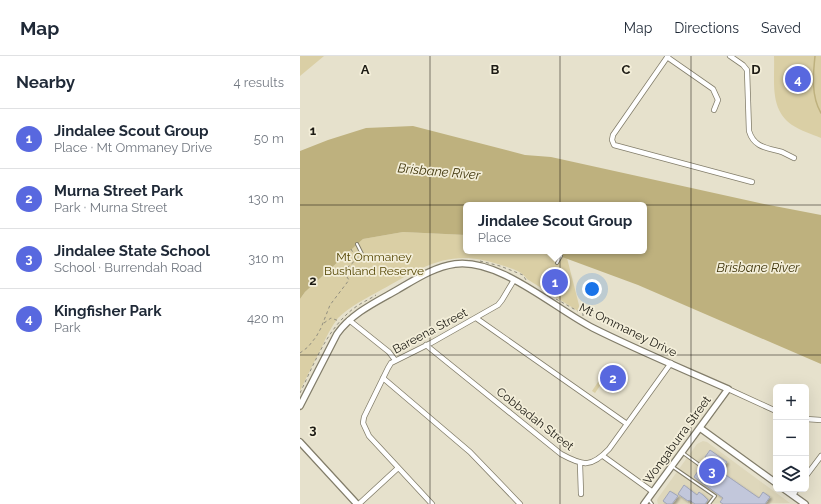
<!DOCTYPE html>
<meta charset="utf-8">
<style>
body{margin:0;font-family:Raleway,sans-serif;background:#f6f6f7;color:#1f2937}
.controls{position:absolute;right:12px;bottom:12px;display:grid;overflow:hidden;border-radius:6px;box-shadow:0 4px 16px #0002}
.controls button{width:36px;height:36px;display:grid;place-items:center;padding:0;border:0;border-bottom:1px solid #e0e1e3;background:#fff;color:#1f2937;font:20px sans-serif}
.you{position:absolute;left:292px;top:233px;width:14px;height:14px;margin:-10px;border:3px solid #fff;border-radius:50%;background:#1a73e8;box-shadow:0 0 0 6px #1a73e833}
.badge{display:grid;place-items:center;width:26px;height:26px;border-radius:50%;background:#5868df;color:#fff;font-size:13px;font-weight:700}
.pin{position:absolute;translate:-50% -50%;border:2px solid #fff;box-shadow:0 1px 4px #0006}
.popup{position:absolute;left:163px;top:146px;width:184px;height:52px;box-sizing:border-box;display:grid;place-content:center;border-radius:6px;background:#fff;filter:drop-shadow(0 1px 3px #0005);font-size:13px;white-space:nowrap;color:#747a83}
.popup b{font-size:15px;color:#1f2937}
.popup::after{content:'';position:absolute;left:50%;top:100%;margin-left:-8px;border:8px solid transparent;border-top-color:#fff}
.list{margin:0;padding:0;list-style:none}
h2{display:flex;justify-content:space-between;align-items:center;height:52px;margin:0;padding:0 16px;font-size:17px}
h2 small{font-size:13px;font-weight:400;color:#747a83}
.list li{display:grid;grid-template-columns:26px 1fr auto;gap:12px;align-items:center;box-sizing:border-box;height:60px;padding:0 16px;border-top:1px solid #e0e1e3}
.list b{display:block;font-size:15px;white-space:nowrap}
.list p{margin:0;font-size:13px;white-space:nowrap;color:#747a83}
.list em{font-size:13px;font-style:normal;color:#747a83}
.icon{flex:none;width:22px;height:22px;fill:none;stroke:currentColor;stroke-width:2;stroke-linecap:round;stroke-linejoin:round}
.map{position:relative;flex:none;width:521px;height:448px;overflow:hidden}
header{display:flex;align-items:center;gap:24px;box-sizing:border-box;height:56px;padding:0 20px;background:#fff;border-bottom:1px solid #e0e1e3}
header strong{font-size:19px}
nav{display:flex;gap:22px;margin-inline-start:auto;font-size:14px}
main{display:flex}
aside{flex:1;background:#fff}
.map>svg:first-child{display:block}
</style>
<header>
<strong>Map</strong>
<nav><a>Map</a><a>Directions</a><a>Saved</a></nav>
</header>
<main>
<aside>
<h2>Nearby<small>4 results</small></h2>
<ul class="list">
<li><span class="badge">1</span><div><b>Jindalee Scout Group</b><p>Place · Mt Ommaney Drive</p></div><em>50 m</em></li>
<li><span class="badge">2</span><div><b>Murna Street Park</b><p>Park · Murna Street</p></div><em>130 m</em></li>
<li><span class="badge">3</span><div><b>Jindalee State School</b><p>School · Burrendah Road</p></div><em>310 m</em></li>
<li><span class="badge">4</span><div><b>Kingfisher Park</b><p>Park</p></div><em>420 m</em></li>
</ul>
</aside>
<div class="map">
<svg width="521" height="448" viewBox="0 0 521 448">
<defs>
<filter id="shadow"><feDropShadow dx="2" dy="2" stdDeviation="1" flood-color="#0004"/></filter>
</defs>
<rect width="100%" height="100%" fill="#e6e1cc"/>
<path fill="#ded7bb" d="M403,385L407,386L490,447L358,448L357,444L358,442L397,388Z"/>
<path fill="#dacfa5" d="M0,0H24L0,20Z
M474,0H521V82C512,78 501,75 492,69C469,53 475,25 474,0Z
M103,176L166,179V195H246L267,202L281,257L227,223C220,214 212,213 201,209C151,191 124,210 81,234C67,242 50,250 38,262C31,271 26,281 22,291C14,306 7,320 0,335V243L5,236L63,183Z
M310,308L326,319L316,333L304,324L295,337L292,335Z"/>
<path fill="#beb17e" d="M113,70L225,99L251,101L464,148L521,159V308L338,229L246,195H344V149H166V179L103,176L63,183L5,236L0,243V95L28,84L66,72Z"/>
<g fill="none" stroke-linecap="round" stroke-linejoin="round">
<path stroke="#beb17e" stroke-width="1.5" d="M515,0C513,19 511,40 521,57"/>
</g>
<path fill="#c2c7db" stroke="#a0a5b8" filter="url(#shadow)" d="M252,222L260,224L259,230L250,228Z
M410,394L427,406L422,413L405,401Z
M398,415L412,426L420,415L459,442L463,436L470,441L465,448H423L420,446L423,442L394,421Z
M384,429L397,439L399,436L403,439L408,444L405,448H395L389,444L388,445L378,438Z
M370,435L378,440L372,448H367L363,445Z"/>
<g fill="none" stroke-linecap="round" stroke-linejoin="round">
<defs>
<path id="service" d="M57,188L62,198
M257,207L261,200
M383,397L401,410
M373,411L415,440L409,448
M349,444L352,448"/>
<path id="minor" d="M368,0L313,79L312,84L314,89L452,126
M430,0L443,9L447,14L449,75C454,92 468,92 482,96C486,98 490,100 494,102
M367,1L413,33L418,44L414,54
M176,262L327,368
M49,264L89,296L95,304
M126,289L261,398C283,410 291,412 309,393L371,307
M83,322L170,396L220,448
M428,333L476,355
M506,363L521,364
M303,400L353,436
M280,408L281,438
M506,420L521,400
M493,439L497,433
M59,448L98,412
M132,448L69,380L63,367L64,361L88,312L91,307L131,287L198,249L202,244L214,224"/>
<path id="tertiary" d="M0,350L37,278C52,257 76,246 97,234C116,223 134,211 155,208C199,202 254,252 293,272C337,294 383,313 428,333L344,448
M400,372L476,427
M0,386L57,448
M484,433L505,448"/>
</defs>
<use href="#service" stroke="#827d6a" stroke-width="4"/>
<use href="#minor" stroke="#827d6a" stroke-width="6"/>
<use href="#tertiary" stroke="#827d6a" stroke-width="8"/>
<path stroke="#918e7f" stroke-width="1" stroke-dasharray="3 3" stroke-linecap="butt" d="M51,193L56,202
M180,205L200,210L223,219L226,224
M256,243L283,258V260
M24,267L31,262L39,265
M0,297L8,291L16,281L21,272L30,249L49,224L47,221V212L59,201
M0,337C15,306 28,270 57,250C63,246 70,243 76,239"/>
<use href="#service" stroke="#fff" stroke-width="2"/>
<use href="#minor" stroke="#fff" stroke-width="4.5"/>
<use href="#tertiary" stroke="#fff" stroke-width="5.5"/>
</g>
<path fill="none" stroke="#1d1b14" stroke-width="1" stroke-opacity="0.55" d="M130,0V448M260,0V448M391,0V448M0,149H521M0,299H521"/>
<g text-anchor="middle" stroke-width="3.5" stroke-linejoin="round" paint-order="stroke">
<g font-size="12" fill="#544603" stroke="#f3eed9">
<text x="74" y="205">Mt Ommaney<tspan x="74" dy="14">Bushland Reserve</tspan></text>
</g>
<g font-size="12" fill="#1d1b14" stroke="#f3eed9">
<text transform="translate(328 274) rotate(26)" y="4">Mt Ommaney Drive</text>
<text transform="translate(130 275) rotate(-28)" y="4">Bareena Street</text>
<text transform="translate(235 363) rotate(38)" y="4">Cobbadah Street</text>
<text transform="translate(377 384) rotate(-54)" y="4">Wongaburra Street</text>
</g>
<g font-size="13" font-style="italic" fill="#42380e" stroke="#f3eed9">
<text transform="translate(139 115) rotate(5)" y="5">Brisbane River</text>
<text x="458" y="216">Brisbane River</text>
</g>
</g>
<g font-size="13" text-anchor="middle" font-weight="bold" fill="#1d1b14" stroke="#f3eed9" stroke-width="3.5" stroke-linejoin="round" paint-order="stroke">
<text x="65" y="18">A</text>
<text x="195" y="18">B</text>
<text x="326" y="18">C</text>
<text x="456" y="18">D</text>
<text x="13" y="79">1</text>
<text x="13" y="229">2</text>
<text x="13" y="378">3</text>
</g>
</svg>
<div class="controls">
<button>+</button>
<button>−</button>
<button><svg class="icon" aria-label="layers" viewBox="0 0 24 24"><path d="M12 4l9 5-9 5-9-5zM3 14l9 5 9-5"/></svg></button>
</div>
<div class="you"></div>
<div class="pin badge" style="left:255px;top:226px">1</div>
<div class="popup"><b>Jindalee Scout Group</b>Place</div>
<div class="pin badge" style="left:313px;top:322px">2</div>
<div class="pin badge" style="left:412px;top:415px">3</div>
<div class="pin badge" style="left:498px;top:23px">4</div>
</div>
</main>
